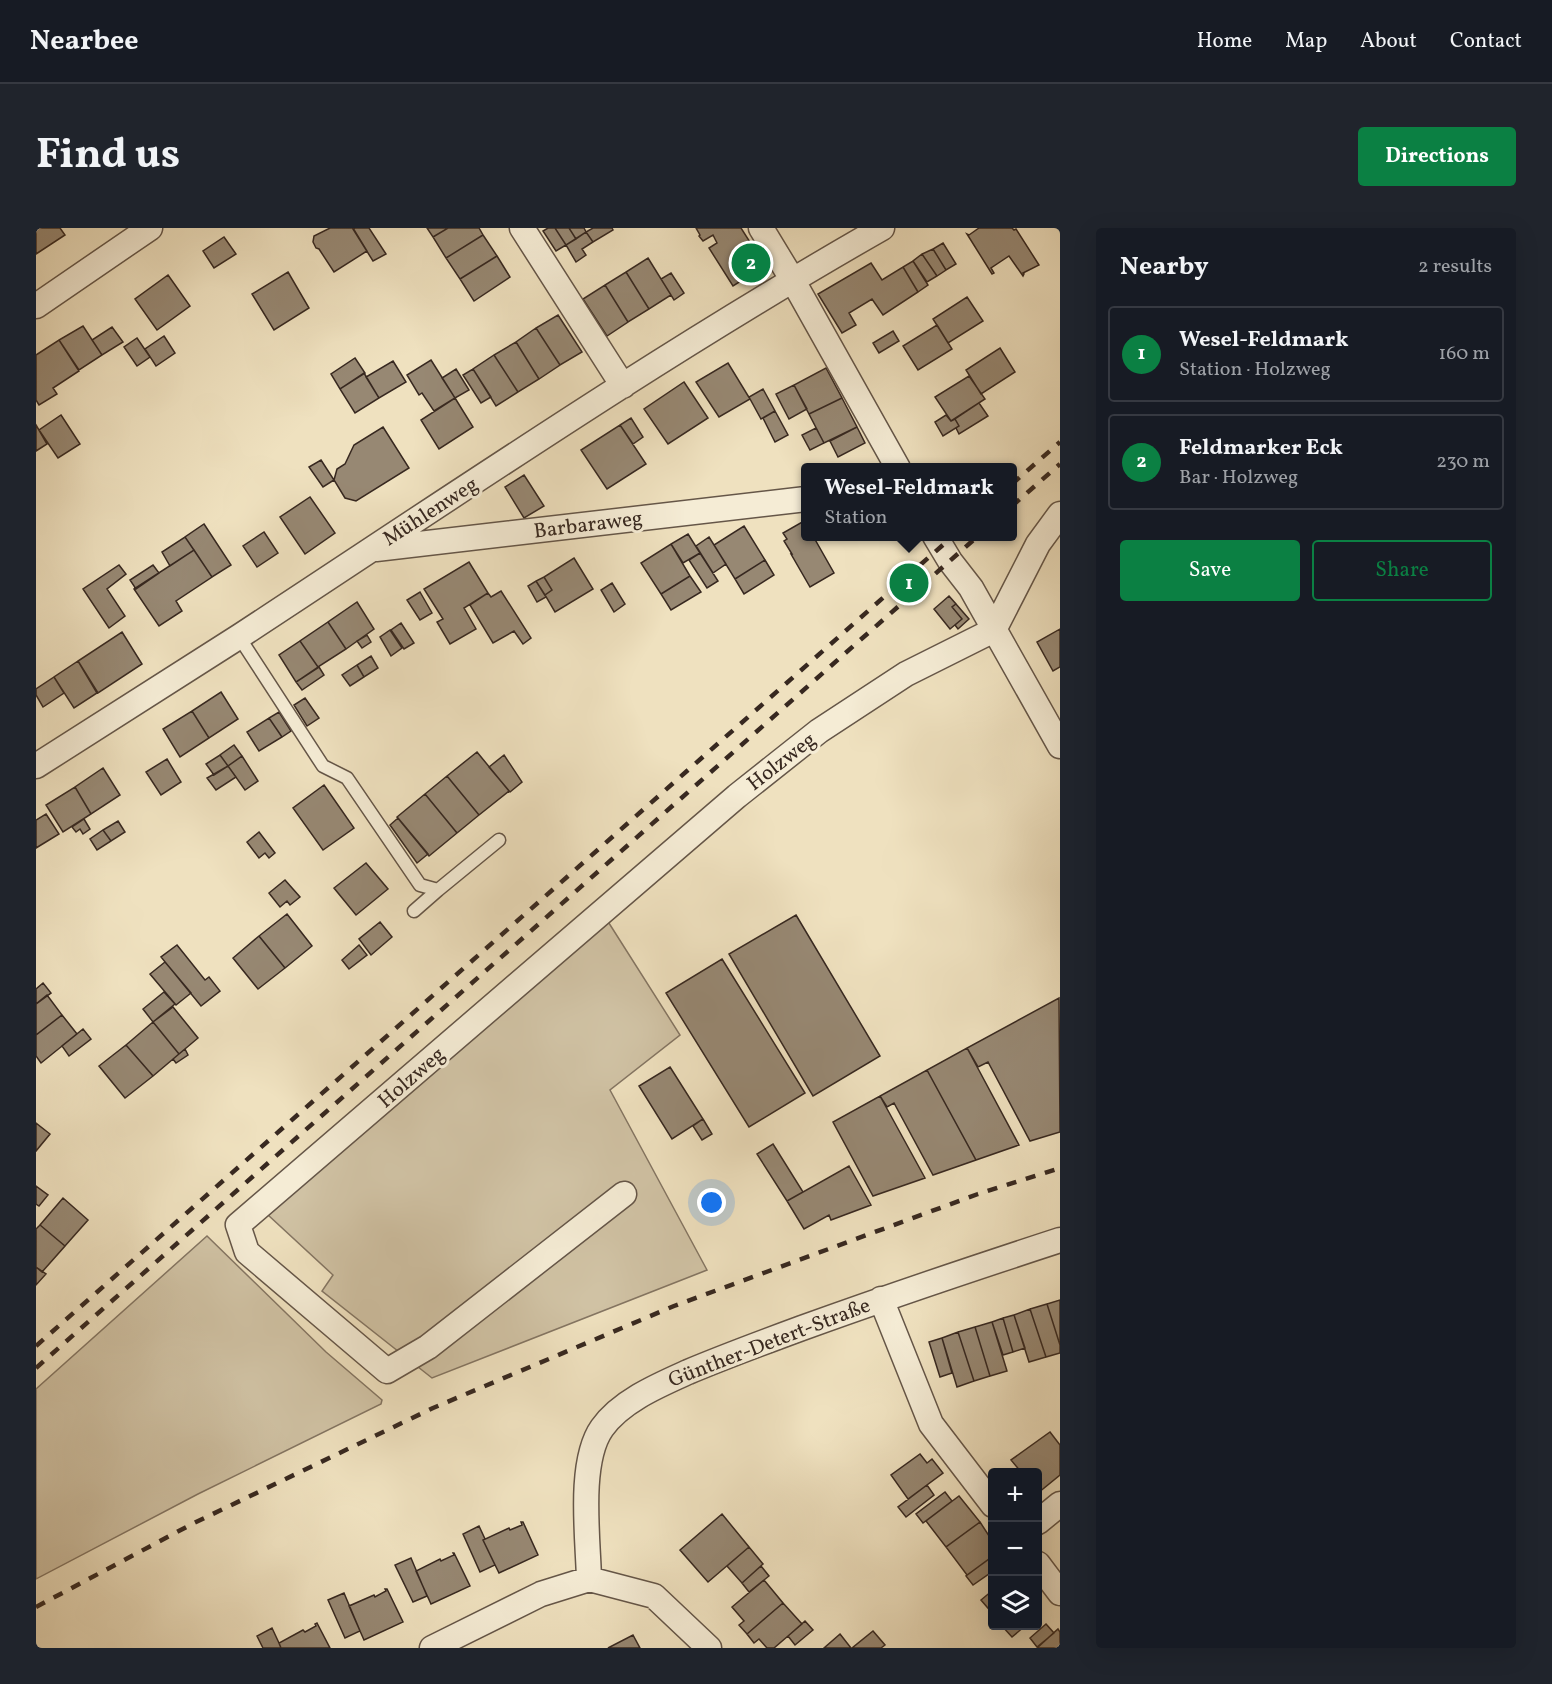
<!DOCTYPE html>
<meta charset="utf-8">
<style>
body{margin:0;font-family:Vollkorn,serif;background:#20242c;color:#f1f3f6}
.controls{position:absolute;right:18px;bottom:18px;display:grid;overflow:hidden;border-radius:6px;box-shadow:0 6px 24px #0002}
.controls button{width:54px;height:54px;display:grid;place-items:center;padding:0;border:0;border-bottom:2px solid #363941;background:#171b24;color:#f1f3f6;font:30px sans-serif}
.you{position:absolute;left:676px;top:975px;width:21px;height:21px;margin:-15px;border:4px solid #fff;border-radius:50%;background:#1a73e8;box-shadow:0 0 0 9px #1a73e833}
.badge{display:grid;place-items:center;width:39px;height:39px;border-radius:50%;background:#0b8043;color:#fff;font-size:20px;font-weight:700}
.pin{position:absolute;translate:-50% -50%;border:3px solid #fff;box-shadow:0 2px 6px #0006}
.popup{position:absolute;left:765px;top:235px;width:216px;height:78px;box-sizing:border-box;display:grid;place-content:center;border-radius:6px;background:#171b24;filter:drop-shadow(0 2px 4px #0005);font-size:20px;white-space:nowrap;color:#9ea1a6}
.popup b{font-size:22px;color:#f1f3f6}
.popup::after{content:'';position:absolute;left:50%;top:100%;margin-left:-12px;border:12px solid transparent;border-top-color:#171b24}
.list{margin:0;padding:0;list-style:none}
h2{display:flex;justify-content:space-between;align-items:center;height:78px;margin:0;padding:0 24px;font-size:26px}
h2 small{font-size:20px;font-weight:400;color:#9ea1a6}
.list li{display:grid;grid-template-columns:39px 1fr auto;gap:18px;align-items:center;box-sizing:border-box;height:96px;margin:0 12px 12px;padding:0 12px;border:2px solid #363941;border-radius:6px}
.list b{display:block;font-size:22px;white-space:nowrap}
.list p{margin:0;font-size:20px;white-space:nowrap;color:#9ea1a6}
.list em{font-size:20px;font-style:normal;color:#9ea1a6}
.actions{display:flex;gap:12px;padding:18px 24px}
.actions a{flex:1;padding:14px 0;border:2px solid #0b8043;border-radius:6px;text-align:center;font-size:21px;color:#0b8043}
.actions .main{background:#0b8043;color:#fff}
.icon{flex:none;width:33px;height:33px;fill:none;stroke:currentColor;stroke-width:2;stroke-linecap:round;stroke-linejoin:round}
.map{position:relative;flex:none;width:1024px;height:1420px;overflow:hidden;border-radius:6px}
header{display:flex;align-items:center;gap:36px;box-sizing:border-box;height:84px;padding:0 30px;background:#171b24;border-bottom:2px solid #363941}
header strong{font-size:28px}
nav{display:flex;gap:33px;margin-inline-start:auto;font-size:21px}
.intro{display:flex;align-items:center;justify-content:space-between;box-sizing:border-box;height:144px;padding:0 36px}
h1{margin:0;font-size:42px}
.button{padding:15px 27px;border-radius:6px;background:#0b8043;color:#fff;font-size:21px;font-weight:700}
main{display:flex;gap:36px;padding:0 36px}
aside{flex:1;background:#171b24;border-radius:6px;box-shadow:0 6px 24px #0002}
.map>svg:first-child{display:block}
</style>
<header>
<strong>Nearbee</strong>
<nav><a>Home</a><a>Map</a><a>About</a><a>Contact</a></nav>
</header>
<div class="intro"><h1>Find us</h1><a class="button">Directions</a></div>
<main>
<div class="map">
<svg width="1024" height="1420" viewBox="0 0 1024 1420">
<rect width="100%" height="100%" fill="#efe1bf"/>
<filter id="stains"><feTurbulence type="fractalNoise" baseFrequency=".00333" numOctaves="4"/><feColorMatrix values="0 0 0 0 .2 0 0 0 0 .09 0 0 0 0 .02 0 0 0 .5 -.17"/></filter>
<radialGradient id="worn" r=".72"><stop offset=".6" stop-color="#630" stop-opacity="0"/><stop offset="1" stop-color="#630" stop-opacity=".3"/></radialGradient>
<path fill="#d0c2a4" stroke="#847562" stroke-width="1.5" d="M571,692L644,807L574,862L671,1042L396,1150L286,1063L297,1047L231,986Z
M171,1008L290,1124L346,1172L345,1176L162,1266L0,1351V1161Z"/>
<path fill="#978873" stroke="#372820" stroke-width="1.5" d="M0,0H24L29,7L0,26Z
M294,0H317L331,23L298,44L283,21L280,20L277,14L278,8Z
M319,0H333L350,26L337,33L317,1Z
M391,0H412L397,9Z
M412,0H443L447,7L410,30L397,9Z
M512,0H519L530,17L520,23L507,3Z
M519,0H533L540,11L530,17Z
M533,0H548L550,4L540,11Z
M557,0H576L577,2L557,14L550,4Z
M660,0H705L726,33L724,41L697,58L673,20L681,15L677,7L667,13L663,8L664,7Z
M943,0H976L978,2L980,1L1003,37L987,45L988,46L987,48L973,28L955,40L958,45L956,46L931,6L933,7Z
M550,4L557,14L546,21L550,27L540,34L530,17Z
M447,7L461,28L424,51L410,30Z
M188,9L200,26L178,40L167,23Z
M907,15L920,36L910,42L897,21Z
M897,21L910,42L901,48L886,26Z
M886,26L901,48L891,54L877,33Z
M461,28L474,49L438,73L424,51Z
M612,30L635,67L613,81L590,44Z
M877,33L892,57L882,64L867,39Z
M835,35L846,52L867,39L882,64L847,87L836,71L813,85L820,97L806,105L782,66Z
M252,44L273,80L238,102L216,66Z
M590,44L613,81L592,94L569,57Z
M635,45L648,65L638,72L625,51Z
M132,47L154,78L121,102L99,71Z
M569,57L592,94L571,108L547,71Z
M931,69L947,93L912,115L897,91Z
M522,87L546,124L524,137L500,100Z
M901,97L916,121L882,142L867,118Z
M47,98L66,127L43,142L23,112Z
M76,99L87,114L66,127L56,112Z
M500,100L524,137L503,151L480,114Z
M857,103L863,113L843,125L837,115Z
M128,108L139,125L120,138L109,121Z
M101,110L114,129L101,138L88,119Z
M23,112L43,143L17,160L21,166L3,177L0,172V127Z
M480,114L503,151L482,164L458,127Z
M964,120L979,144L945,166L930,142Z
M458,127L482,164L460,178L437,141Z
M319,130L329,145L304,161L295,146Z
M395,132L419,170L398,183L386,165L383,167L371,147Z
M357,133L370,154L343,170L330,149Z
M692,135L714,171L683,189L660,154Z
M790,140L806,170L773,186L758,157Z
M420,141L433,162L419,170L406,150Z
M437,141L455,169L445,175L427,147Z
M328,145L343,170L319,185L304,161Z
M933,148L949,171L915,193L899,169Z
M648,154L672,190L632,216L608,181Z
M758,157L771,181L753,191L740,166Z
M727,161L739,183L725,191L713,169Z
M419,170L437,199L403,221L385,192Z
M806,170L821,199L788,215L773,186Z
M943,175L952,188L923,206L920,200L923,198L919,191Z
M739,183L752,207L739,214L727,190Z
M25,187L44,216L22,230L3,202Z
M910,187L915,193L919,191L923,198L907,208L899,194Z
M595,190L607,209L597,216L584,197Z
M0,197L11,216L0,223Z
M584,197L610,236L571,261L545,222Z
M347,199L373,240L320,273L309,270L298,252L301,241L309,236L318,217Z
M821,199L829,215L802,229L794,213Z
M780,200L788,215L774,222L766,207Z
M285,232L298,252L287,259L273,239Z
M488,247L508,278L488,290L469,259Z
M274,269L299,305L269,326L244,289Z
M768,293L770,296V308H777L798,345L774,359L755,326H756L748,313L751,311L747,305Z
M168,296L195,337L176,349L149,309Z
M708,298L729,332L699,351L678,317Z
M228,304L242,325L221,339L207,318Z
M652,306L664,325L647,335L635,316Z
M149,309L158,322L134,338L126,324Z
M673,309L690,336L677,345L660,318Z
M635,316L654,348L625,366L605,335Z
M158,322L176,349L140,373L146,383L123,398L98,361Z
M664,325L682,353L671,360L653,332Z
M538,330L557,361L519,384L509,367L516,362L508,349Z
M729,332L738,347L708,366L699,351Z
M433,334L452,365L428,380L440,401L414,416L401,394L407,391L388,361Z
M83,337L90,346L71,361L89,388L73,400L47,361Z
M117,337L123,345L100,361L94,352Z
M654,348L665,364L635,382L625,366Z
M508,349L516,362L509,367L500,353Z
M500,353L510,369L501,374L492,358Z
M576,355L589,376L578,384L565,362Z
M465,363L495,410L487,416L478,403L457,415L434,377L452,365L455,369Z
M384,364L396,385L384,392L371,372Z
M913,368L920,376L916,379L926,391L914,401L898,381Z
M321,374L338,401L310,421L292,394Z
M920,376L933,391L922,401L919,397L926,391L916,379Z
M292,394L310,421L282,439L264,413Z
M365,395L378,415L368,421L355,402Z
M1024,401V439L1017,443L1001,414Z
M354,402L366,420L355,428L344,409Z
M86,404L106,436L62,465L42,433Z
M331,407L335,414L326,420L321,413Z
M264,413L282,439L260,454L243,427Z
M335,428L342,440L328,449L321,437Z
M42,433L61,465L38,480L18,449Z
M321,437L328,449L314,458L306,447Z
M283,439L288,447L266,462L260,454Z
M18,449L28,465L7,479L0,467V461Z
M185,464L202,491L173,510L156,483Z
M269,470L283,490L271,498L258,477Z
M156,483L173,510L144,529L127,501Z
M243,484L255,503L246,509L233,490Z
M233,490L246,509L223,523L211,504Z
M198,517L206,528L192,538L184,527Z
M441,524L473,563L443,587L411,548Z
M184,527L192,538L178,547L170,536Z
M468,527L486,554L474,564L453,539Z
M206,528L222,553L209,562L192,538Z
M131,531L145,554L125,567L110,544Z
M192,538L200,549L180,562L171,550Z
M67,540L84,567L55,586L39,559Z
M411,548L443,587L421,605L389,566Z
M288,557L318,600L287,622L257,580Z
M39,559L55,586L27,604L10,577Z
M389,566L421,605L393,628L361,589Z
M10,586L23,606L0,620V592Z
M362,590L392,626L381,635L354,597Z
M48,591L54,601L47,606L44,601L40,604L36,599Z
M82,593L89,604L75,613L67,602Z
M67,602L75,613L61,622L54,611Z
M223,604L239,625L233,630L229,625L223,630L211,614Z
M330,635L352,661L320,687L298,660Z
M249,652L264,669L254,677L251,673L244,679L233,665Z
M251,686L276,718L249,740L223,708Z
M760,687L844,828L777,868L693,726Z
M344,694L356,709L335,727L323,711Z
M223,708L249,740L222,761L197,730Z
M141,717L169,752L173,749L184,763L165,778L125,729Z
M323,717L331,727L313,741L306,732Z
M686,731L769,865L713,899L630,765Z
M129,734L155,765L140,777L114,746Z
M7,755L15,765L0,776V761Z
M128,764L139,776L117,794L107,781Z
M11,767L26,787L0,807V776Z
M1023,770L1024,904L994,913L952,834L942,839L931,820Z
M137,779L162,810L143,826L117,794Z
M26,787L41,806L5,835L0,828V807Z
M117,794L143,826L117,848L90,817Z
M47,801L55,811L33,828L26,818Z
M90,817L117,848L89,870L63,838Z
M931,820L983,917L940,932L891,842Z
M149,821L152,827L140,835L137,831Z
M634,839L667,891L636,911L603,858Z
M891,842L940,932L897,947L858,875L851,879L844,868Z
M844,868L889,950L837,968L797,894Z
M667,891L676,906L666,912L657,898Z
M0,895L14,906L0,923Z
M737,916L767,964L751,973L721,926Z
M813,938L835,977L795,992L793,987L768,1001L751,973Z
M0,958L12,967L3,978L0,976Z
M27,970L52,992L29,1018L4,997Z
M4,997L29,1018L6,1044L0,1039V1001Z
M0,1039L10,1046L0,1057Z
M1024,1072V1117L1011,1076Z
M1011,1076L1024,1117V1125L1010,1129L994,1081Z
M994,1081L1010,1129L993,1134L978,1087Z
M978,1087L989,1120L977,1124L967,1090Z
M967,1090L977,1124L967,1127L956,1094Z
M956,1094L971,1143L954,1148L939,1099Z
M939,1099L954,1148L938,1153L922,1104Z
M922,1104L938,1153L921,1159L906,1110Z
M906,1110L916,1145L904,1149L893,1114Z
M1014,1204L1024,1217V1247L1002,1265V1244H985L975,1232Z
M884,1226L891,1235L896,1231L907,1245L872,1271L855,1247Z
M891,1257L898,1267L870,1289L862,1279Z
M909,1264L916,1273L887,1295L880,1286Z
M923,1268L944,1294L910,1319L890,1293Z
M686,1286L713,1319L672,1354L644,1322Z
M485,1294H487L502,1327L463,1345L447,1312L473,1300L474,1302L486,1297Z
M944,1294L957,1314V1328L931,1347L910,1319Z
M443,1298L449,1311L447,1312L459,1337L444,1344L427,1306Z
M713,1319L727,1336L706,1355L691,1338Z
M417,1325H418L434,1358L395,1376L380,1343L404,1331L405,1333L418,1327Z
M957,1328V1343L937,1357L930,1348Z
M375,1330L391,1368L377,1374L359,1337Z
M725,1338L733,1348L713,1364L706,1355Z
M728,1352L747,1375L711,1406L703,1397L708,1393L696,1379Z
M349,1361H351L367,1394L328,1412L313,1378L338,1367L339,1369L350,1363Z
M957,1362V1386L945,1372Z
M308,1365L324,1403L309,1410L292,1372Z
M747,1375L766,1396L738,1420H731L723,1411L718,1415L711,1406Z
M769,1393L777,1402L759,1417L752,1408Z
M281,1395L294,1420H245L243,1415L267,1402L269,1404L280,1398L279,1396Z
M1010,1396L1018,1405L1001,1419L994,1410Z
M966,1398H989L976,1409Z
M236,1400L243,1415L245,1420H227L221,1408Z
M1022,1401L1024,1404V1420H1001Z
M837,1403L849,1417L845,1420H816Z
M804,1406L815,1420H788Z
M597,1407L604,1420H572Z"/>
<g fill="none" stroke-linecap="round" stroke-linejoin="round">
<defs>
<path id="service" d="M203,409L287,538L311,550L384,657L402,662L463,612
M378,683L402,662"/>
<path id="minor" d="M486,0L587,158
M725,0L756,51L862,240
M0,78L114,0
M899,308L914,333L935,360L1024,518
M340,321L770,271
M0,538C68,495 136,452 204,408C416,269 625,126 846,0
M588,966L392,1119L351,1143L211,1024L202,997L701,568L783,503L870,446L958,402L1002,316L1024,286
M845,1071L895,1196L957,1277
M1002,1294L1024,1276
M1002,1336L1024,1365
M553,1351C552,1310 542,1234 566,1200C585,1173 623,1157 652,1144C690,1128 728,1114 766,1100C852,1069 938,1040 1024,1012
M396,1420L505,1366L553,1351L618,1368L673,1420"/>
</defs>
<use href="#service" stroke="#655648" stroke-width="15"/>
<use href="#minor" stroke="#655648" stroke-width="27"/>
<use href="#service" stroke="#f5ecd5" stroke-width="12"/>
<use href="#minor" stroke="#f5ecd5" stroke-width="24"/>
<path stroke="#372820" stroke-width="4.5" stroke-dasharray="10 10" stroke-linecap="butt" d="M976,256L1024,214
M976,278L1024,236
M0,1118L917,308
M0,1140L942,308
M0,1379L156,1296L397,1180L638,1078L942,966L1024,940"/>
</g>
<g text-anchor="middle" stroke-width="6" stroke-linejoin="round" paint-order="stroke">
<g font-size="21" fill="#372820" stroke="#f5ecd5">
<text transform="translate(394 283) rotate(-33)" y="7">Mühlenweg</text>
<text transform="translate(552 296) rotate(-7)" y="7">Barbaraweg</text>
<text transform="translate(745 533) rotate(-38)" y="7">Holzweg</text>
<text transform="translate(375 849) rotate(-41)" y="7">Holzweg</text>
<text transform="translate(733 1114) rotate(-21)" y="7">Günther-Detert-Straße</text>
</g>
</g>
<rect width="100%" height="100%" filter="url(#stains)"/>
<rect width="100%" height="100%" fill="url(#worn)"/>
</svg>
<div class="controls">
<button>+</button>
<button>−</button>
<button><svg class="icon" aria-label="layers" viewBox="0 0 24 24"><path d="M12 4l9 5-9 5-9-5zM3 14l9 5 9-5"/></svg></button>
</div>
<div class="you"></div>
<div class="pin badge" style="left:873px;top:355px">1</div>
<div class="popup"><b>Wesel-Feldmark</b>Station</div>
<div class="pin badge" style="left:715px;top:35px">2</div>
</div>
<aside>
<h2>Nearby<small>2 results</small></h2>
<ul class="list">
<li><span class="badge">1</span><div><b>Wesel-Feldmark</b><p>Station · Holzweg</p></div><em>160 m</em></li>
<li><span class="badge">2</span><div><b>Feldmarker Eck</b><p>Bar · Holzweg</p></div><em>230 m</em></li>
</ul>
<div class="actions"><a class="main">Save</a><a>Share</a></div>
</aside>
</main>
